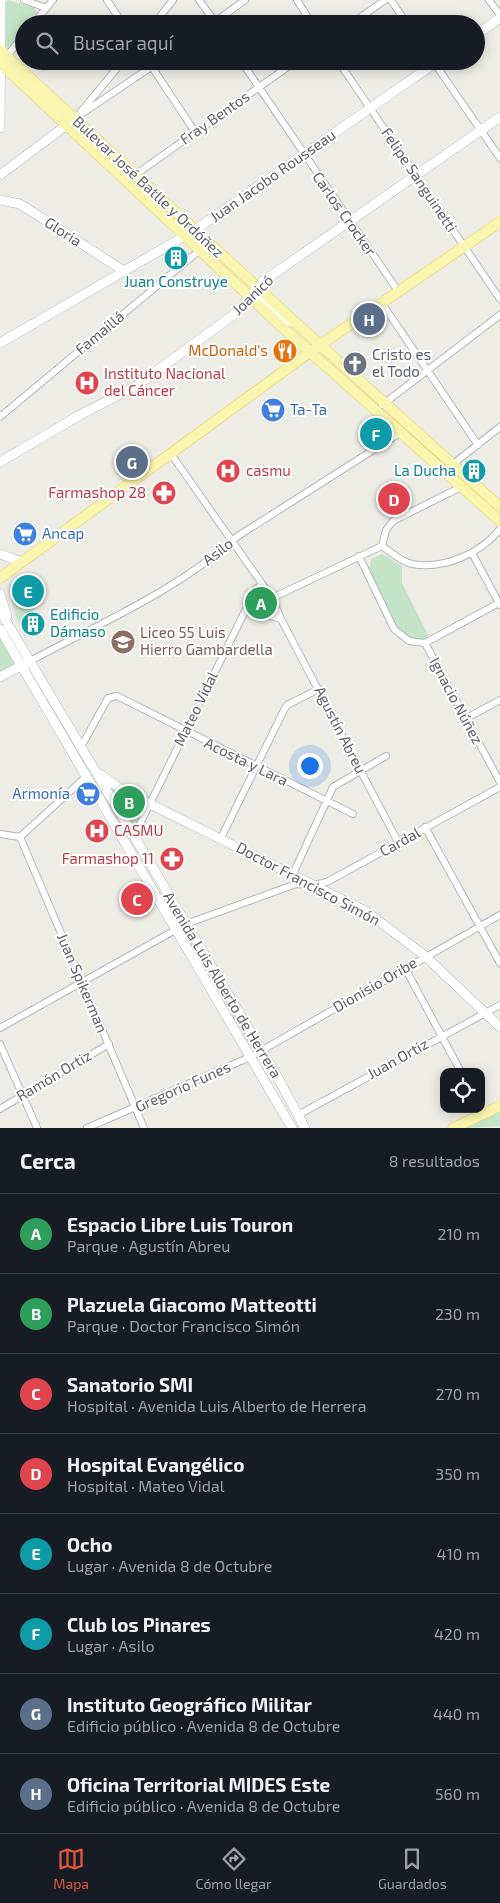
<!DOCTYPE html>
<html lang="es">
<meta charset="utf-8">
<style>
body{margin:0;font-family:"Exo 2",sans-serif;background:#20242c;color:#f1f3f6}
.controls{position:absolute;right:15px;bottom:15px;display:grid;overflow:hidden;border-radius:10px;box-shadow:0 2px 12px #0003}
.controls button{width:45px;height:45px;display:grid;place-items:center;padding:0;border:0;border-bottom:1px solid #363941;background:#171b24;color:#f1f3f6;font:25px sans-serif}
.you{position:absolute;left:309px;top:765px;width:18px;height:18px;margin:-12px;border:4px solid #fff;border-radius:50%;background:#1a73e8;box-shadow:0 0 0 8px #1a73e833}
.badge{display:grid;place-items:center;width:32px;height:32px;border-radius:50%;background:#df583a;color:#fff;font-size:16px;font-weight:700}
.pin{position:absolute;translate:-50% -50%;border:2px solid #fff;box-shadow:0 1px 5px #0006}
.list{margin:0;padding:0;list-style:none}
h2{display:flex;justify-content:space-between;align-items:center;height:65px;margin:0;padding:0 20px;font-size:21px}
h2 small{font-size:16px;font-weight:400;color:#9ea1a6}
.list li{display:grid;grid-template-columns:32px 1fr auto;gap:15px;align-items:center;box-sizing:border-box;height:80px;padding:0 20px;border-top:1px solid #363941}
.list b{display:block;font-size:19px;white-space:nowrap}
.list p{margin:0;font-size:16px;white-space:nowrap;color:#9ea1a6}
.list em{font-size:16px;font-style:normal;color:#9ea1a6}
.icon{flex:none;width:28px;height:28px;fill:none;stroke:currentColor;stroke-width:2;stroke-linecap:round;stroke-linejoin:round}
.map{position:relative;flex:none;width:500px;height:1128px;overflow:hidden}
.search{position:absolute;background:#171b24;box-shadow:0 2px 12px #0003;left:15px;right:15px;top:15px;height:55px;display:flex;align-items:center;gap:12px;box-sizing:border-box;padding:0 18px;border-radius:28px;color:#9ea1a6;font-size:19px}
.sheet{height:705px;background:#171b24}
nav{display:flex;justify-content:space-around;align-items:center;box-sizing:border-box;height:70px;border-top:1px solid #363941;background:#171b24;font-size:14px;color:#9ea1a6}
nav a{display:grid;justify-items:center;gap:2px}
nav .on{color:#df583a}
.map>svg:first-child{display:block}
</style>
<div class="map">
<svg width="500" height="1128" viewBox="0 0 500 1128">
<rect width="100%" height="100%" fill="#eeede5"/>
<path fill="#c3e4c6" d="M8,0L34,8L37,12L29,24H24V31L8,48L4,45L5,3Z
M382,554L402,566V583L429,637L422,640H413L396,626L369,569L371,559Z
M17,580L36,607L22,627L16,617L9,589L10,584Z
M0,637L15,661L13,665L0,673Z
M105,780L141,803L143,811L136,825L132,826Z
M188,932L255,1046L250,1049L184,934Z
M500,1112V1126L466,1128L470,1126Z"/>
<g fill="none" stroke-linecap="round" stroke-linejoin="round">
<defs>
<path id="street" d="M24,0L46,8
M107,0L123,24
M199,0L216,23
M297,0L312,24
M391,0L407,24
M489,0L500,15
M33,24L53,0
M154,24L173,0
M212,24L245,0
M351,24L385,0
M7,56L24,35
M148,61L195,132
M241,61L398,291
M338,61L500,299
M433,61L500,158
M79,114L123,61
M74,119L160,61
M135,175L296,61
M381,302L478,445
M382,405L500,315
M0,417L200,250
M171,454L272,598L281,619
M453,464L500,427
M382,546C392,553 400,561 412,564C444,570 481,553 500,529
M382,546L386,530L393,521L461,487
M472,553L500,605
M359,556L394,629L409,641L425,643
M272,598L382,546
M246,609L281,619L398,842
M425,643L500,782
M425,643L499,603
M30,661C101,623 178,590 238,536L400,433
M465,719L500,700
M81,747L108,698L117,696L353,814
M425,827L500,963
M0,834L20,837
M134,836L246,609L255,590L262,584
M20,837L144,1128
M20,837L88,775
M221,838L284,710L287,705L319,689
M295,878L293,874L333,787L386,756
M405,968L461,1072
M0,1028L186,924L296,884L314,885L327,882L500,787
M0,1044L37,1128
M0,1109L109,1044
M298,1115L500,1005
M87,1128L250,1057L500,915"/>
<path id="secondary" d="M476,35L500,18
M0,128L1,0
M0,175L72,121
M0,200L20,204L124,271
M251,297H259L284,320L296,323
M0,343L195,230L438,61
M0,462L78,416L136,386L236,313L262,282L500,117
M0,554L21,562
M0,594L7,616
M0,611L278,1078L305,1128
M0,629L292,1128
M0,677L26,663
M100,774L122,790L367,912L425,956L500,1027"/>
<path id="primary" d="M0,50L296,323L500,507
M0,63L282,327L500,521
M0,578L310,352L500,222
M453,1128L500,1106"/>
</defs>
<use href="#street" stroke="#b5b6bb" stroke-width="8"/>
<use href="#secondary" stroke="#b6b8be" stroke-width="10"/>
<use href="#primary" stroke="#e9d163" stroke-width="11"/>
<use href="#street" stroke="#fff" stroke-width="6"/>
<use href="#secondary" stroke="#fff" stroke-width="9"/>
<use href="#primary" stroke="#faf5ae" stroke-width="10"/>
</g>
<defs>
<symbol id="building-disc" viewBox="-11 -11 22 22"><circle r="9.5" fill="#0f9aa8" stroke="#fff"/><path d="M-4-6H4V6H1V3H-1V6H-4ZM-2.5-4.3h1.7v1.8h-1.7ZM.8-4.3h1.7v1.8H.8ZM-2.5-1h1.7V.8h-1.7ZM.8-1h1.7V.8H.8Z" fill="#fff"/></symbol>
<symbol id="restaurant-disc" viewBox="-11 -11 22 22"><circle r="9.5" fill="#e8710a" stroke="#fff"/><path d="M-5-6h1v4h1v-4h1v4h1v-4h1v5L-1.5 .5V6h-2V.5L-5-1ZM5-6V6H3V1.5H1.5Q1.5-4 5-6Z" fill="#fff"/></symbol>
<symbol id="church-disc" viewBox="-11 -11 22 22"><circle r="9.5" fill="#6b7280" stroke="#fff"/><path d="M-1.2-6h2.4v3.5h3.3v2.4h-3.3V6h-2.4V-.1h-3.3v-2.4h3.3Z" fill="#fff"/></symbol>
<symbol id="hospital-disc" viewBox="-11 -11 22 22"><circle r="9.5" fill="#e0444e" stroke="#fff"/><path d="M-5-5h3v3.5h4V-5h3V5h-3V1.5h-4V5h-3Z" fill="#fff"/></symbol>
<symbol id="supermarket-disc" viewBox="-11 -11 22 22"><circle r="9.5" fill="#3f7fe0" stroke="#fff"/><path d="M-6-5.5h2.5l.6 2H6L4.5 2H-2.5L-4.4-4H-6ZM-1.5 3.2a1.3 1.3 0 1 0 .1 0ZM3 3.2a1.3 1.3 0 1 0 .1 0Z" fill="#fff"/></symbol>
<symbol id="pharmacy-disc" viewBox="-11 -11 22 22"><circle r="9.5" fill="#e0444e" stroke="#fff"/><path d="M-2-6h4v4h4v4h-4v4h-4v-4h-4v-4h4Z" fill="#fff"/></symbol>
<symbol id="school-disc" viewBox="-11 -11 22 22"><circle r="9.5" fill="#8d6e63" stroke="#fff"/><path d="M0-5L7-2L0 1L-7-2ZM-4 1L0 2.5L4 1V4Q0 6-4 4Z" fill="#fff"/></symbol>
</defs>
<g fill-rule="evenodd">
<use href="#building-disc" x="162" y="244" width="28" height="28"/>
<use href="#restaurant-disc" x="271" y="337" width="28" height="28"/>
<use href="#church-disc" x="341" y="350" width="28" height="28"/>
<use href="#hospital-disc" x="73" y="369" width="28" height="28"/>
<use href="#supermarket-disc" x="259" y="396" width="28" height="28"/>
<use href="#hospital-disc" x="214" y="457" width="28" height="28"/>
<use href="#building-disc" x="460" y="457" width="28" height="28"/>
<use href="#pharmacy-disc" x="150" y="479" width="28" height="28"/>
<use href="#supermarket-disc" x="11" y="520" width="28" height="28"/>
<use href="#building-disc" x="19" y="610" width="28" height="28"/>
<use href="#school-disc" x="109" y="628" width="28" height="28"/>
<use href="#supermarket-disc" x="74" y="780" width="28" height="28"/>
<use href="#hospital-disc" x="83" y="817" width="28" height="28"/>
<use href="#pharmacy-disc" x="158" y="845" width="28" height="28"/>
</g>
<g text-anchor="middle" stroke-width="4" stroke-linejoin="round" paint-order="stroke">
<g font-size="15" fill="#5c5f64" stroke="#fff">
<text transform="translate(215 118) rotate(-35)" y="5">Fray Bentos</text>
<text transform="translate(273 176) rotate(-35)" y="5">Juan Jacobo Rousseau</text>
<text transform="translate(419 180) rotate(56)" y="5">Felipe Sanguinetti</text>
<text transform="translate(148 187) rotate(43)" y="5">Bulevar José Batlle y Ordóñez</text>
<text transform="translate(344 214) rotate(55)" y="5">Carlos Crocker</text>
<text transform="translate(63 232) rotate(33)" y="5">Gloria</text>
<text transform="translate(253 295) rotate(-44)" y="5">Joanicó</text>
<text transform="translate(100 333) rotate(-40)" y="5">Famaillá</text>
<text transform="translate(218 552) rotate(-38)" y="5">Asilo</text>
<text transform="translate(456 701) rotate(62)" y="5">Ignacio Núñez</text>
<text transform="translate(196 709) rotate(-64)" y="5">Mateo Vidal</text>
<text transform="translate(340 730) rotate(63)" y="5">Agustín Abreu</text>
<text transform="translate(246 762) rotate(26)" y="5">Acosta y Lara</text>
<text transform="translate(400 842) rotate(-29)" y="5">Cardal</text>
<text transform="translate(308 884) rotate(28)" y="5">Doctor Francisco Simón</text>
<text transform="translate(82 983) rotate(67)" y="5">Juan Spikerman</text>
<text transform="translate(222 985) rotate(59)" y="5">Avenida Luis Alberto de Herrera</text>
<text transform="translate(375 985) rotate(-30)" y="5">Dionisio Oribe</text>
<text transform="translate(398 1059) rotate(-29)" y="5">Juan Ortiz</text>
<text transform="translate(54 1076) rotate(-31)" y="5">Ramón Ortiz</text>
<text transform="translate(183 1087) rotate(-24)" y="5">Gregorio Funes</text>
</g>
<g font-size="15" fill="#0d838f" stroke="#fff">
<text x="176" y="287">Juan Construye</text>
<text x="456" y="476" text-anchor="end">La Ducha</text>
<text x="50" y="620" text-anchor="start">Edificio<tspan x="50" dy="17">Dámaso</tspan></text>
</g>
<g font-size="15" fill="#c56008" stroke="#fff" text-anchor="end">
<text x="268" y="356">McDonald's</text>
</g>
<g font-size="15" fill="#5b616d" stroke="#fff" text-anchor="start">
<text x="372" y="360">Cristo es<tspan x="372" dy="17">el Todo</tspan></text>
</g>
<g font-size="15" fill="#be3a42" stroke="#fff" text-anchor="start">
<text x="104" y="379">Instituto Nacional<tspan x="104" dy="17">del Cáncer</tspan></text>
<text x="246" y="476">casmu</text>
<text x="146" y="498" text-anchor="end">Farmashop 28</text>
<text x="114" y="836">CASMU</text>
<text x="154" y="864" text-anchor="end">Farmashop 11</text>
</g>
<g font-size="15" fill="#366cbe" stroke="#fff" text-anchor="start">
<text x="290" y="415">Ta-Ta</text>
<text x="42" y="539">Ancap</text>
<text x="70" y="799" text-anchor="end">Armonía</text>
</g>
<g font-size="15" fill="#785e54" stroke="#fff" text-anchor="start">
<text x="140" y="638">Liceo 55 Luis<tspan x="140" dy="17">Hierro Gambardella</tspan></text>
</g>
</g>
</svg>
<div class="controls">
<button><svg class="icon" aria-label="locate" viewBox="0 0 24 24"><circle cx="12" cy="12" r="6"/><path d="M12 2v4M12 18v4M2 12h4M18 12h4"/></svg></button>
</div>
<div class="you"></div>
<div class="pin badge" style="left:261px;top:603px;background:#2e9e5b">A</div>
<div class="pin badge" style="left:129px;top:802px;background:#2e9e5b">B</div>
<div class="pin badge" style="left:137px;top:899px;background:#e0444e">C</div>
<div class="pin badge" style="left:394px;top:499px;background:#e0444e">D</div>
<div class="pin badge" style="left:28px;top:591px;background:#0f9aa8">E</div>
<div class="pin badge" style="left:376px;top:434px;background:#0f9aa8">F</div>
<div class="pin badge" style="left:132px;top:462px;background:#5c6f8a">G</div>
<div class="pin badge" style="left:369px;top:319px;background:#5c6f8a">H</div>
<div class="search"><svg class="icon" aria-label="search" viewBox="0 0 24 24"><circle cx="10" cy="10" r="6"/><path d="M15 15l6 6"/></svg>Buscar aquí</div>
</div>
<section class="sheet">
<h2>Cerca<small>8 resultados</small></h2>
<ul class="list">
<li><span class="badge" style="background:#2e9e5b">A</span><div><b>Espacio Libre Luis Touron</b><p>Parque · Agustín Abreu</p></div><em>210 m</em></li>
<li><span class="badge" style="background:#2e9e5b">B</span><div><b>Plazuela Giacomo Matteotti</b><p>Parque · Doctor Francisco Simón</p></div><em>230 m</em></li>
<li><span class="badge" style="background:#e0444e">C</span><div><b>Sanatorio SMI</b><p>Hospital · Avenida Luis Alberto de Herrera</p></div><em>270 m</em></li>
<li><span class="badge" style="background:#e0444e">D</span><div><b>Hospital Evangélico</b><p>Hospital · Mateo Vidal</p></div><em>350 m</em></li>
<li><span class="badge" style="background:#0f9aa8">E</span><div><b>Ocho</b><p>Lugar · Avenida 8 de Octubre</p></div><em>410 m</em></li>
<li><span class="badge" style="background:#0f9aa8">F</span><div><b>Club los Pinares</b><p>Lugar · Asilo</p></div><em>420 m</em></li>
<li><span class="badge" style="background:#5c6f8a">G</span><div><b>Instituto Geográfico Militar</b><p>Edificio público · Avenida 8 de Octubre</p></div><em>440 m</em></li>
<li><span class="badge" style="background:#5c6f8a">H</span><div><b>Oficina Territorial MIDES Este</b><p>Edificio público · Avenida 8 de Octubre</p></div><em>560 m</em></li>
</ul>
</section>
<nav>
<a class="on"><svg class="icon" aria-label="map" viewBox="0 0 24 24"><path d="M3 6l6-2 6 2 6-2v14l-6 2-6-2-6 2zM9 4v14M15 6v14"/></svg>Mapa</a>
<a><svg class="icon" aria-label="directions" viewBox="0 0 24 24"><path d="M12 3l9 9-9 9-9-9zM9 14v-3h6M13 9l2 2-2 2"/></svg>Cómo llegar</a>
<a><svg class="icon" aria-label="saved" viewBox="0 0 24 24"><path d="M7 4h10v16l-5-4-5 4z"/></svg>Guardados</a>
</nav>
